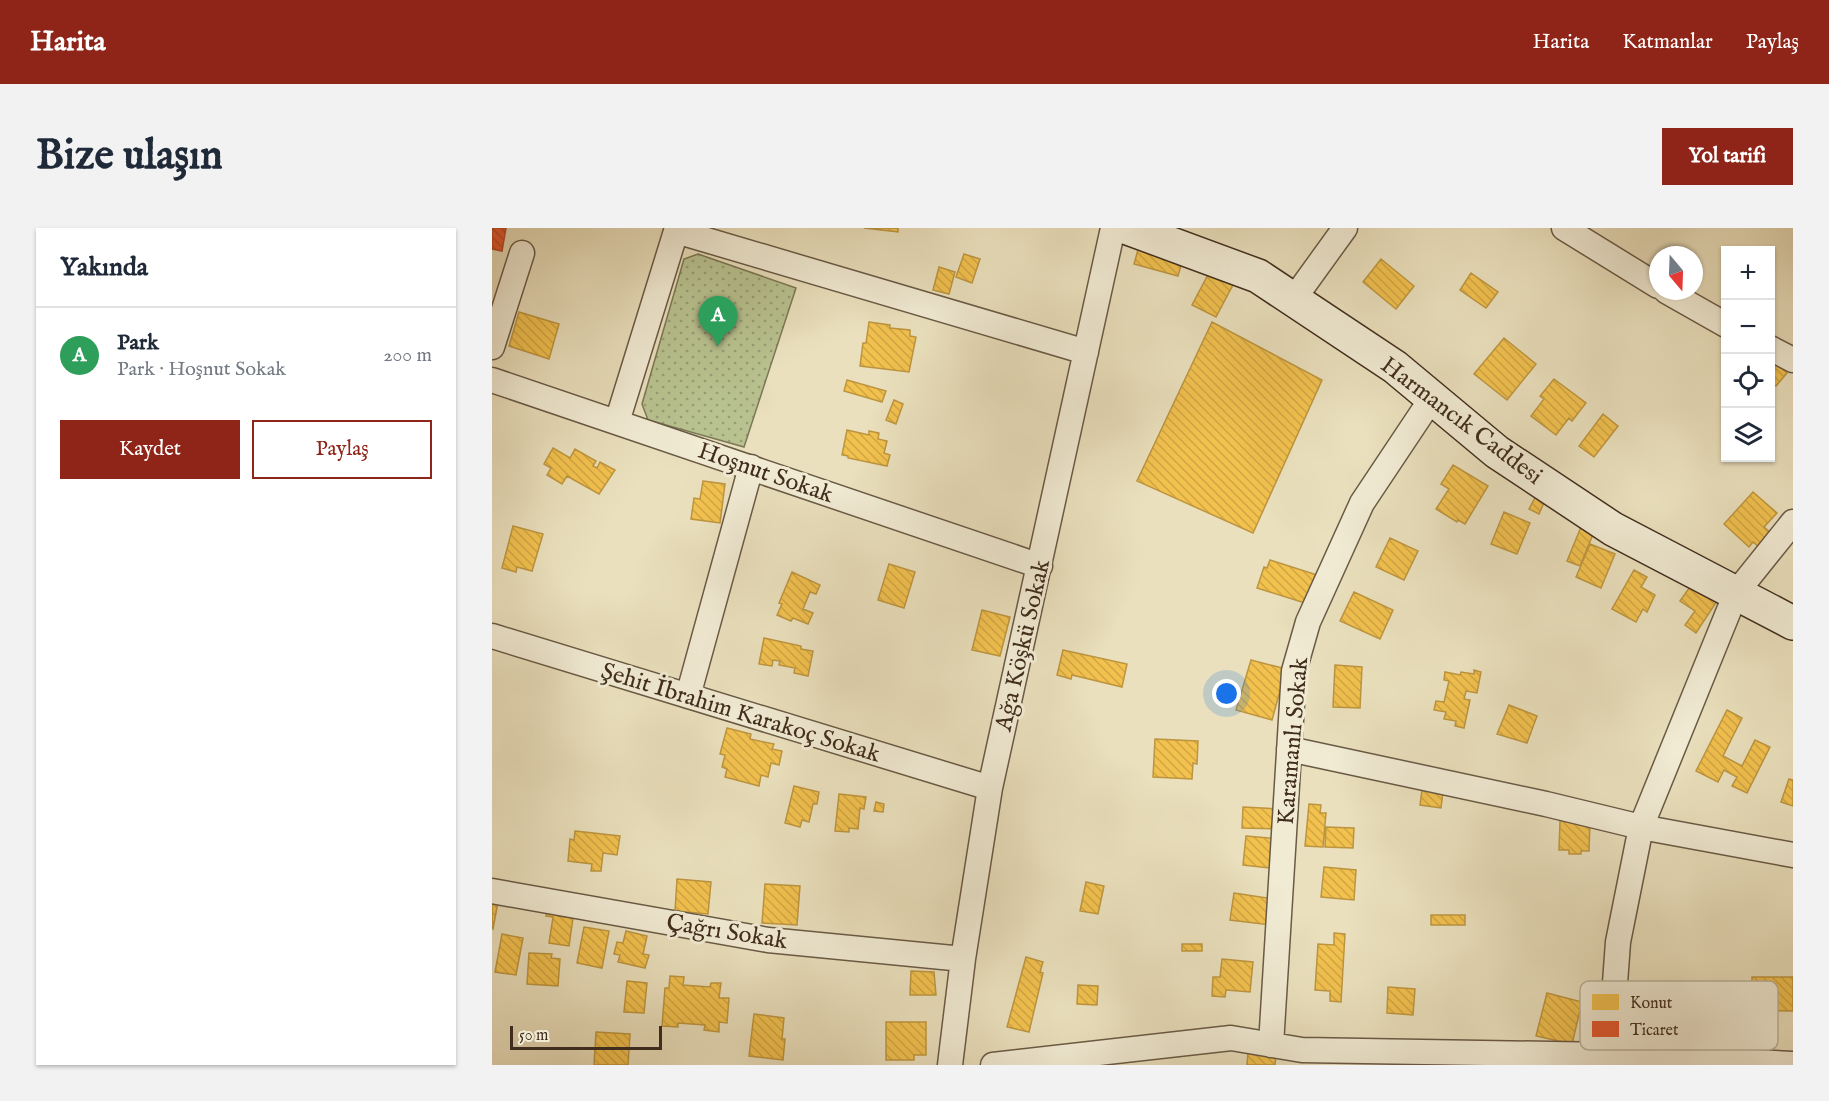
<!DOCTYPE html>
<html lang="tr">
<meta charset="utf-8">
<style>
body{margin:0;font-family:"IM FELL English",serif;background:#f2f2f3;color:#1f2937}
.controls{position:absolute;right:18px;top:18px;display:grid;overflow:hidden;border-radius:0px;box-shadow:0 2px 4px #0004}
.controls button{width:54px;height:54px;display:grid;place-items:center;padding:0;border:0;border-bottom:2px solid #e0e1e3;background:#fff;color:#1f2937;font:30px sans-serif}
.compass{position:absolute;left:1157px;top:18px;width:54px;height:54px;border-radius:50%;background:#fff;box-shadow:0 2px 4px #0004;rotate:161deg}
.scale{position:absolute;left:18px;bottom:15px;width:152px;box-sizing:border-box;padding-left:6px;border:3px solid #402d1d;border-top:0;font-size:16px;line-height:21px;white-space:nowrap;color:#402d1d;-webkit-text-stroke:4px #f1ebd4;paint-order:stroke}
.you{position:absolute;left:735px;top:466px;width:21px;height:21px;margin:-15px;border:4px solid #fff;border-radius:50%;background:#1a73e8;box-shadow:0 0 0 9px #1a73e833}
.badge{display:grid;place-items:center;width:39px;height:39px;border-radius:50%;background:#8f2418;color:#fff;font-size:20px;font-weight:700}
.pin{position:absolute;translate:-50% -50px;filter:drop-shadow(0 2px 3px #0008)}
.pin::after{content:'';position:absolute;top:32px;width:21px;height:18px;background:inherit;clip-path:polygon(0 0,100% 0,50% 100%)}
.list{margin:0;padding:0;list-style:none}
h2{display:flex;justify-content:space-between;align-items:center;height:78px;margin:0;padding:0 24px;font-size:26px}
h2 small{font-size:20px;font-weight:400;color:#747a83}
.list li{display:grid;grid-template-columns:39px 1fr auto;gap:18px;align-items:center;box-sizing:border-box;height:96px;padding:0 24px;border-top:2px solid #e0e1e3}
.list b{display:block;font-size:22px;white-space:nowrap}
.list p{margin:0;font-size:20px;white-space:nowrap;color:#747a83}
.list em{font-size:20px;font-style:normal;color:#747a83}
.actions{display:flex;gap:12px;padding:18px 24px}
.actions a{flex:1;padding:14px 0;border:2px solid #8f2418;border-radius:0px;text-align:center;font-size:21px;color:#8f2418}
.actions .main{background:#8f2418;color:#fff}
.icon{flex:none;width:33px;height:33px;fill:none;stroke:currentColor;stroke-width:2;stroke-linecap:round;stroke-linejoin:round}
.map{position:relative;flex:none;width:1301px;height:837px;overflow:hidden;border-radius:0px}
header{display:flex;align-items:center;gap:36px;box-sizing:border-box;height:84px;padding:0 30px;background:#8f2418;color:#fff}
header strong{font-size:28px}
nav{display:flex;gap:33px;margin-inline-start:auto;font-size:21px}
.intro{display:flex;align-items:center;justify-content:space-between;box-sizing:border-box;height:144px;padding:0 36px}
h1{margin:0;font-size:42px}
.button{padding:15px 27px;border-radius:0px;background:#8f2418;color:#fff;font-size:21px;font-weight:700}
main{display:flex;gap:36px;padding:0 36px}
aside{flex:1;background:#fff;border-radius:0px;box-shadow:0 2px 4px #0004}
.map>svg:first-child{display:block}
</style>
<header>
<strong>Harita</strong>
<nav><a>Harita</a><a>Katmanlar</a><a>Paylaş</a></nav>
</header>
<div class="intro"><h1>Bize ulaşın</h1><a class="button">Yol tarifi</a></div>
<main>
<aside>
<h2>Yakında<small></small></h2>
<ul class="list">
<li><span class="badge" style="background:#2e9e5b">A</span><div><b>Park</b><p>Park · Hoşnut Sokak</p></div><em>200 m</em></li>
</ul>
<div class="actions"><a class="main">Kaydet</a><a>Paylaş</a></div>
</aside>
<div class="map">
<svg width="1301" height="837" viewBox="0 0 1301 837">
<defs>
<pattern id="park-dots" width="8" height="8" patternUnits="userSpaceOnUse" patternTransform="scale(1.5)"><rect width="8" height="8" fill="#b8c290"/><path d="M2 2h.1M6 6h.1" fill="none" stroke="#979e75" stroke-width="1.8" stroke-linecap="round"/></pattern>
<pattern id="homes-back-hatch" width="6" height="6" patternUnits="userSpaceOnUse" patternTransform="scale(1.5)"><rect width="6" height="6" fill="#f2c14e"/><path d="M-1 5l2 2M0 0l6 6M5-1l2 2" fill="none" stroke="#d1a644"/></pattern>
<pattern id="shops-back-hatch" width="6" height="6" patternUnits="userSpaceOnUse" patternTransform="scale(1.5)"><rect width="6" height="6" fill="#e4572e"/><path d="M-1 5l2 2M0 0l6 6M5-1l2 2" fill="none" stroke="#ba4827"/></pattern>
</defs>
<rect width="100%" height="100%" fill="#eae0bd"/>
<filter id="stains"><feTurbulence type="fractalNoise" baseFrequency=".00333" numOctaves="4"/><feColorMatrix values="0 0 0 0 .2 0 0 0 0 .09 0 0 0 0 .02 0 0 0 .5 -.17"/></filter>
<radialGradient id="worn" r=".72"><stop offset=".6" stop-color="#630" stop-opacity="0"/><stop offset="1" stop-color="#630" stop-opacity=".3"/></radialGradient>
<path fill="url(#park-dots)" stroke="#7c7856" stroke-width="1.5" d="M206,26L304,60L252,219L156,192L150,176L192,31Z"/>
<path fill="url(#homes-back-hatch)" stroke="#bd953f" stroke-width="1.5" d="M372,0H406V4Z
M647,18L691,30L686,48L642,36Z
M472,26L488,31L480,55L464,49Z
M889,31L922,58L904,81L871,54Z
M447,39L463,44L457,66L441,62Z
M719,41L743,53L724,89L700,77Z
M979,45L1006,64L994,80L968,62Z
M27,84L67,96L57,131L17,118Z
M377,94L398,97V100L418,102V108L424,109L417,144L368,138L371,115H374Z
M720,94L830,152L761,305L645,253Z
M1012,110L1044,136L1015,172L982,146Z
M1284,135L1295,145L1284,158L1279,154L1278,141Z
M1062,151L1094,175L1080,193L1077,190L1064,207L1039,188L1052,171L1048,168Z
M355,152L394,163L390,174L352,163Z
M402,172L411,176L404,196L394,192Z
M1111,186L1126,198L1102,229L1087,218Z
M355,202L377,207V203L387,205L386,211L395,213L392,225L398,227L395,238L356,230V228L350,227Z
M61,220L78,230L83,221L104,233L101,238L105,240L108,234L123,242L107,266L75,248L70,256L55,247L59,240L52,236Z
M961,237L996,258L973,296L966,292L965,294L944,281L957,261L949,256Z
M211,253L233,256L228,295L199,291L202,270L208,271Z
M1261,264L1285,285L1272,299L1279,305L1267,319L1261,314L1257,319L1232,296Z
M1045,266L1054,270L1047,286L1037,281Z
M1012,284L1038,295L1025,326L999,316Z
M21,298L51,306L40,343L25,339L24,344L10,340Z
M1089,299L1102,304L1088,338L1075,333Z
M898,310L926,323L912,352L884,339Z
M1098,316L1123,326L1109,360L1084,349Z
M778,332L825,347L813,375L765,360L772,339L775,340Z
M397,336L423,344L412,380L386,372Z
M1142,342L1155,349L1149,359L1163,367L1155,384L1151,381L1144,394L1120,381Z
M300,344L328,357L324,366L318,364L311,381L321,385L316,396L301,390L299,393L285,387L290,376L287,375Z
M1200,356L1225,373L1204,405L1193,397L1203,383L1188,373Z
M862,364L901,382L888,411L848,393Z
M490,382L518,389L508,428L480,422Z
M272,410L309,418V421L321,423L316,448L302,445L303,440L287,437L288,433L281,432L280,438L267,436Z
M571,422L635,436L630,459L580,447L579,451L565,447Z
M759,432L794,441L780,492L744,482Z
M843,437L870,439L868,480L841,479Z
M982,442L989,444L985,465L974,463L972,471L978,472L972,500L963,498L964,493L952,491L954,484L942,482L944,473L952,474L957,453L952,452L953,444L968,447L969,444L982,446Z
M1017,477L1045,488L1035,515L1005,506Z
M1235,482L1250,490L1231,528L1250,538L1263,512L1278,519L1255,565L1240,558L1245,549L1232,542L1226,554L1204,543Z
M235,500L259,506L258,511L282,516L280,521L290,523L287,537L279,535L276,549L269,547L267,558L233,549L235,541L230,539L233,527L228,526Z
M663,511L706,513L705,536L701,535L700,551L661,549Z
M1297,551L1301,552V578L1289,574Z
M931,554L952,556L949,580L928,577Z
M302,558L327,564L325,576H321L317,594L310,592L308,599L293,595Z
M347,566L374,569L372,581L368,580L366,601L357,600V604L343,603Z
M384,574L392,576L391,584L382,583Z
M817,576L829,577L828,585H834L831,619L813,618Z
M751,579L788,581L787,601L750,600Z
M1068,593H1098L1097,623H1089V626H1077V622H1067Z
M834,599L862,600L861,620L833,619Z
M83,603L128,608L125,627L111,625L109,643H99L100,636L76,633L78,611L82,612Z
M754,608L787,611V641L751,637Z
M832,639L864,642L862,672L829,669Z
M185,651L219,654L216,686L183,683Z
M594,654L612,658L606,686L588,683Z
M273,656L308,658L305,697L270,695Z
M742,665L782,671L779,697L738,692Z
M0,673L6,674L1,701L0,700Z
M55,681L66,683V688L81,690L77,718L57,715L61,689L54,688Z
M939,687H973V697H939Z
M92,699L117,703L110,740L85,735Z
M134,703L155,708L151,726L157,727L153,740L126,734L128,727L122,726L125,714L131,715Z
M842,705L853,706L849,774L838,773V763L823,762L826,716L842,717Z
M10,706L31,710L24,747L3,744Z
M690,716H710V723H690Z
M37,725L60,726L59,730L68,731L66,758L35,756Z
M534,729L551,734L548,744L551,745L537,804L515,799Z
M730,731L761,734L758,764L734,762L733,769L720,768L721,749H728Z
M419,743L442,744L444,767H418Z
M178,748L192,749L191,757L218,759L219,755H229L227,770H237L235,795L227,794V804L212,802L213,797L186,795V799L170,798L173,760H177Z
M1260,749H1301V783L1260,782Z
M135,753L155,755L152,785L132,784Z
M586,757L606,758L605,777L585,776Z
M896,759L923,761L921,787L895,785Z
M1055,765L1090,774L1080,816L1044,808Z
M262,786L292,790L290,811H293L291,832L257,828Z
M394,794H434V827H422V832H394Z
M104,804L138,806L136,837H102Z
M756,823L784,826L783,837H755Z"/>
<path fill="url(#shops-back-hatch)" stroke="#b34a29" stroke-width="1.5" d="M0,0H14L10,23L0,21Z"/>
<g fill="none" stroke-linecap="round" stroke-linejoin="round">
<defs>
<path id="street" d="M1072,0L1166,58
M184,3L594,124
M1174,63L1234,97
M801,72L853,0
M0,119L30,25
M1278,120L1301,132
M0,152L548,338
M125,194L185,0
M0,408L498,560
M196,468L259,239
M797,521L1054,576L1149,599L1301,627
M0,663L276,712L471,731
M779,817L802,443L816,394L870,275L940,170
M458,837L471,731L498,560L621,0
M501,837L739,810L810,822L1117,827L1301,836
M1117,837L1126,714L1149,599L1244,365L1301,294"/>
<path id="secondary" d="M636,0L766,48L903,139L1005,224L1121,301L1301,395"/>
</defs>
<use href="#street" stroke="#6a5a45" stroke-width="27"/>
<use href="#secondary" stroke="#402d1d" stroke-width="36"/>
<use href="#street" stroke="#f1ebd4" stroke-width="24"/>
<use href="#secondary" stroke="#f1ebd4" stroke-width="33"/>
</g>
<g text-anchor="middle" stroke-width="6" stroke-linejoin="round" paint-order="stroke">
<g font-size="24" fill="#402d1d" stroke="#f1ebd4">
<text transform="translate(970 192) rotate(37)" y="8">Harmancık Caddesi</text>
<text transform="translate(274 244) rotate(19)" y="8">Hoşnut Sokak</text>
<text transform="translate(530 417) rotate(-77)" y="8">Ağa Köşkü Sokak</text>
<text transform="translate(249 484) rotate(17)" y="8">Şehit İbrahim Karakoç Sokak</text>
<text transform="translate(800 513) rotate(-85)" y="8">Karamanlı Sokak</text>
<text transform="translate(235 703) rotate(9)" y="8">Çağrı Sokak</text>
</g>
</g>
<rect x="1088" y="753" width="198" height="69" rx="9" fill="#f1ebd4" stroke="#bcb29d" stroke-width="1.5"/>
<rect x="1100" y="766" width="27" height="16" fill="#f2c14e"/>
<rect x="1100" y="793" width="27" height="16" fill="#e4572e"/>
<g font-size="16" fill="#402d1d">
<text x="1138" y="780">Konut</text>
<text x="1138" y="807">Ticaret</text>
</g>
<rect width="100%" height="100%" filter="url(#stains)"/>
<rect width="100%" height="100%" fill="url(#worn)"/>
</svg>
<div class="controls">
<button>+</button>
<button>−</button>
<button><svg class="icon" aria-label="locate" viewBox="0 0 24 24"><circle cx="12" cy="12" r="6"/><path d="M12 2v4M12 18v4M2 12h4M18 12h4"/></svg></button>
<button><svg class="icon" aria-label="layers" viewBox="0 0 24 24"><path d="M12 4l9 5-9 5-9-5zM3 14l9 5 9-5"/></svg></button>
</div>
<svg class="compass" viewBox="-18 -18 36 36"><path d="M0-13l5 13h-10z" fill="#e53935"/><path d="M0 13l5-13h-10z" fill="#747a83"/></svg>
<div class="scale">50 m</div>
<div class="you"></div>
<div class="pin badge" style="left:226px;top:118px;background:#2e9e5b">A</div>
</div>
</main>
